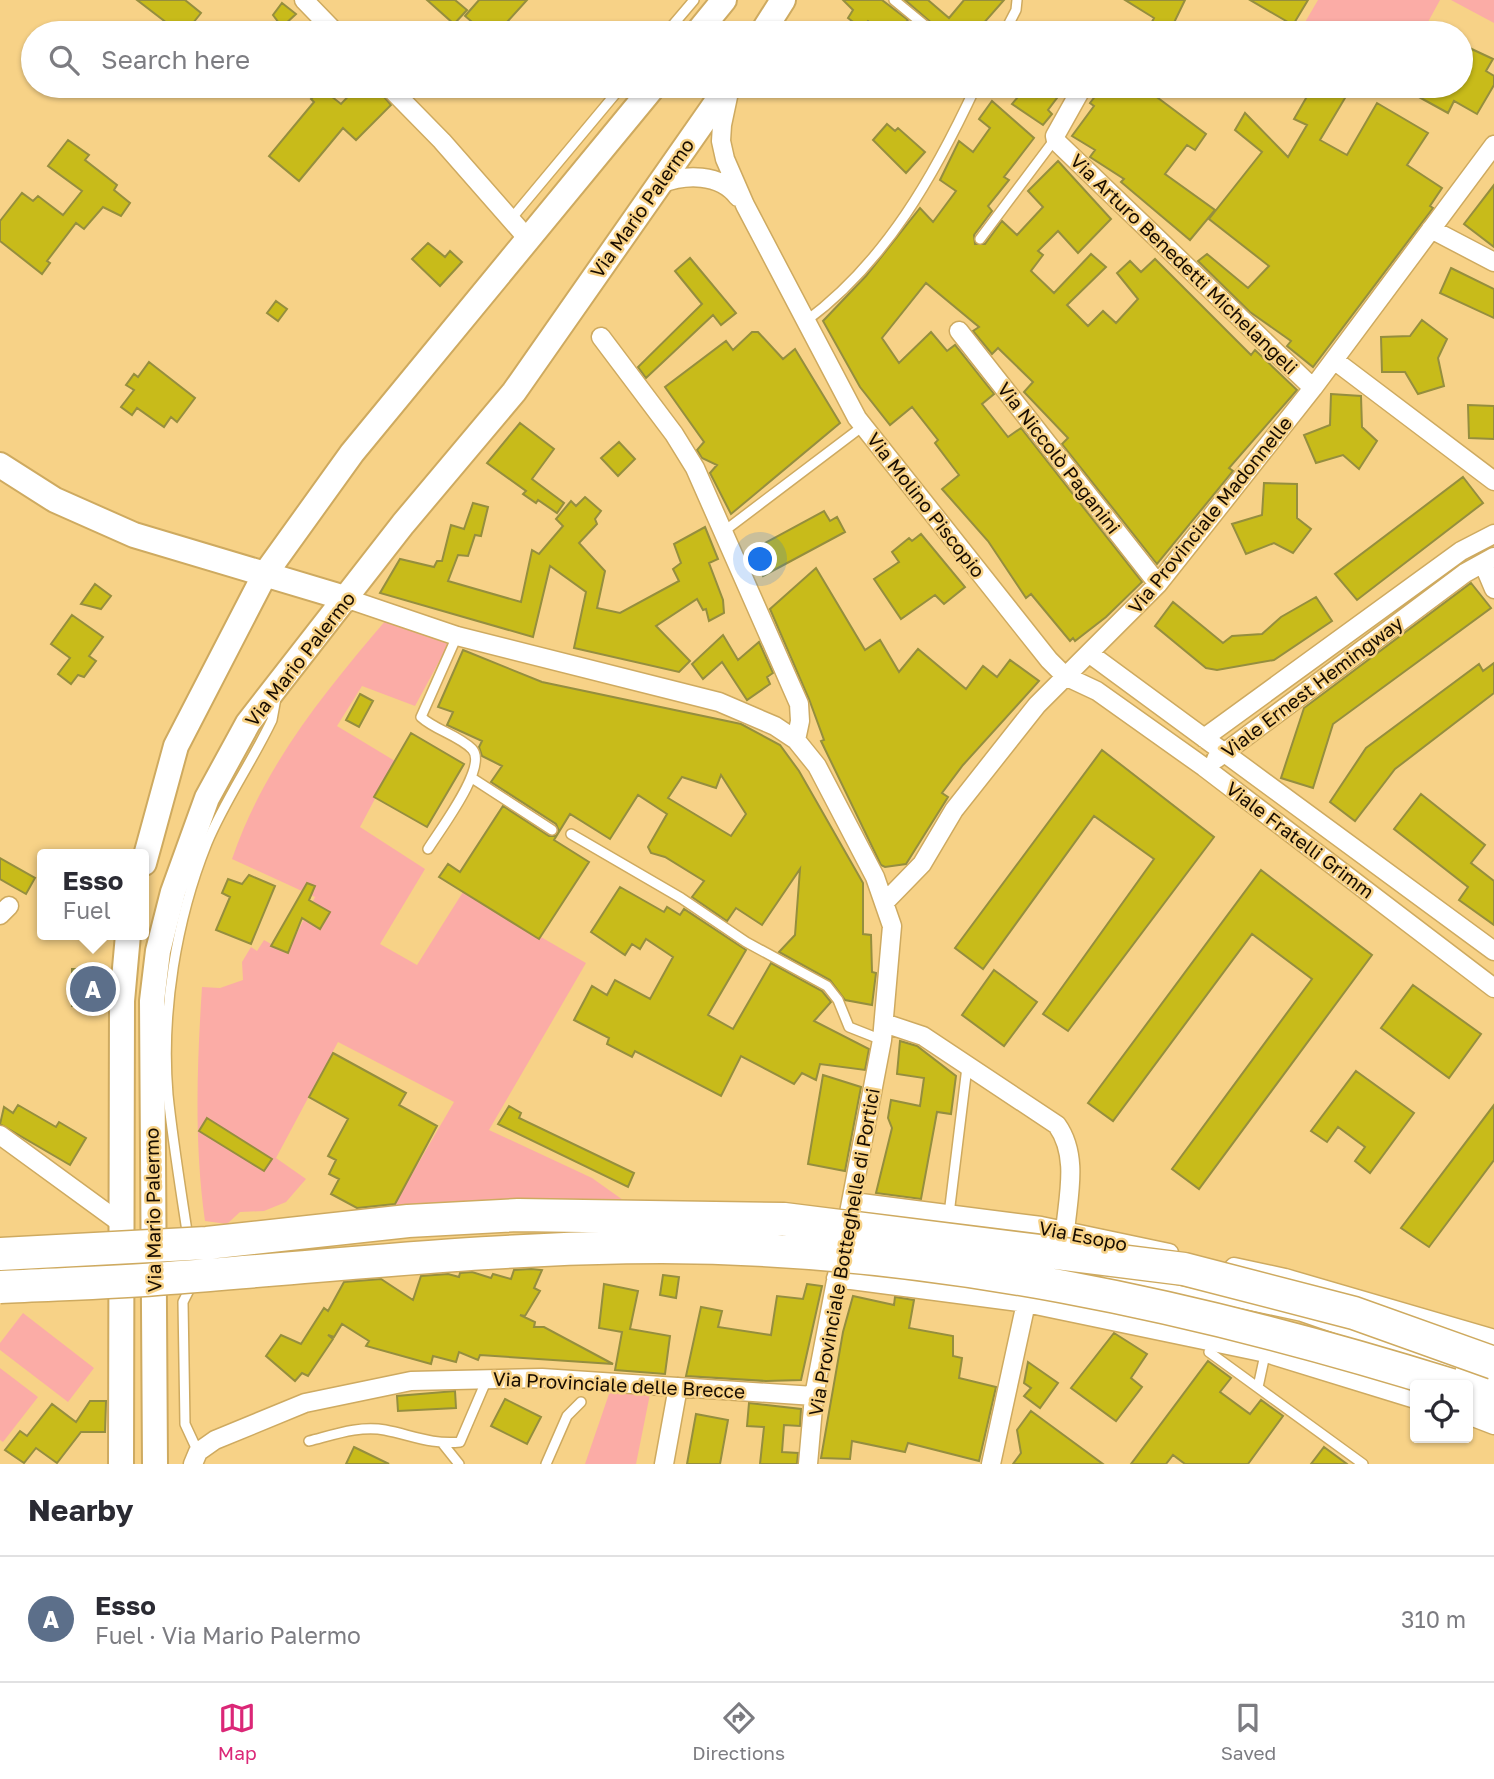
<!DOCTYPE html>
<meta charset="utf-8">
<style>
body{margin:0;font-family:"Golos Text",sans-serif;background:#f7f7f7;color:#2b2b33}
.controls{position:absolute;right:21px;bottom:21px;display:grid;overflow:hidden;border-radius:7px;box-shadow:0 2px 5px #0004}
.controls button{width:63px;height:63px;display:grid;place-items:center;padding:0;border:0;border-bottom:2px solid #e1e1e2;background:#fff;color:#2b2b33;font:35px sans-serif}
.you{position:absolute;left:761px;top:560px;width:24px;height:24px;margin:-18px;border:5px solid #fff;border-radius:50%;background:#1a73e8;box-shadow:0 0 0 10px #1a73e833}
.badge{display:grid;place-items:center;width:46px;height:46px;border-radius:50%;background:#db2777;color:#fff;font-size:23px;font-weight:700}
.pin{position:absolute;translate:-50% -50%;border:4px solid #fff;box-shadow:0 2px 7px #0006}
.popup{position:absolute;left:37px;top:849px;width:112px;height:91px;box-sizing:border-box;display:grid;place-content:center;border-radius:7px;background:#fff;filter:drop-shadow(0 2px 5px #0005);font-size:23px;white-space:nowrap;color:#7c7c81}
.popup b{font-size:26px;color:#2b2b33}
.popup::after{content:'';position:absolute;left:50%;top:100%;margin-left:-14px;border:14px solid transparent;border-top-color:#fff}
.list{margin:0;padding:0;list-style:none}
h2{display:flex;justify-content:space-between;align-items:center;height:91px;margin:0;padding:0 28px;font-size:30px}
h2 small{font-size:23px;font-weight:400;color:#7c7c81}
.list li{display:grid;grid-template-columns:46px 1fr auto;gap:21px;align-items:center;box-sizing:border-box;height:126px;padding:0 28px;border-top:2px solid #e1e1e2}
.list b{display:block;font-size:26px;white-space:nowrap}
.list p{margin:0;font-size:23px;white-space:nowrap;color:#7c7c81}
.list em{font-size:23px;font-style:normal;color:#7c7c81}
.icon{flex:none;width:38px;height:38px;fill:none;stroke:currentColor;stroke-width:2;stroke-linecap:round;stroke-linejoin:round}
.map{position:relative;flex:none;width:1494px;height:1464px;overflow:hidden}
.search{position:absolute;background:#fff;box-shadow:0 2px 5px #0004;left:21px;right:21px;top:21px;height:77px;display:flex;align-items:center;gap:18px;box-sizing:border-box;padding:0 24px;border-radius:38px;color:#7c7c81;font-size:26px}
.sheet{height:217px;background:#fff}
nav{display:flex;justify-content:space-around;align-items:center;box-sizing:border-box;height:98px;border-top:2px solid #e1e1e2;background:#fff;font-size:19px;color:#7c7c81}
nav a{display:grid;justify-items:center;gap:4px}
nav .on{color:#db2777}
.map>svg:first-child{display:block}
</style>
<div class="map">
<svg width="1494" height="1464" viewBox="0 0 1494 1464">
<rect width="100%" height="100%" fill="#f7d287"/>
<path fill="#fbaca6" d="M1318,0H1440L1422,33H1309L1301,29Z
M1451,0H1494V23Z
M386,620L447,641V647L415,706L362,686L337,726L395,761L360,827L425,869L380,944L417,965L463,892L586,963L489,1130L592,1178L623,1200L503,1202L391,1210L454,1102L338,1042L276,1158L306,1179L286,1202L264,1211L240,1212L227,1224L205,1221C194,1143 197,1065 202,987L220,988L243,980L242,962L251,947L257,951L264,940L287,953L315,897L232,859C264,766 323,694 386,620Z
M23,1313L94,1368L68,1402L0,1350V1343Z
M0,1368L38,1397L3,1442L0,1440Z
M610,1391L650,1394L636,1464H585Z"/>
<path fill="#c8bb1a" stroke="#958e3e" stroke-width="2" fill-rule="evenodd" d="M137,0H185L201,13L185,33H180Z
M427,0H455L467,10L454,24Z
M479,0H527L497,33H485L465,16Z
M843,0H882L908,20L896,33H884L868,21L861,28L848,18L853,10Z
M905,0H928L949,18L964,0H1004L975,33H958L946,24L941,31Z
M1125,0H1185L1169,33H1146L1154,18Z
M1250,0H1308L1293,25Z
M282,3L296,14L282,27L273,15Z
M1461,44L1493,59L1486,71L1494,76V85L1477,114L1454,101L1448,113L1399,86H1461Z
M358,86H375L391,105L356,140L343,128L299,181L269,156L314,102L311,99L321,88L341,104Z
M1027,86H1066L1048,110L1052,114L1043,125L1012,104Z
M1103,86H1142L1206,134L1195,150L1187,145L1165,174L1215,210L1190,240L1121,182L1124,179L1090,157L1095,150L1072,136L1094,106L1090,103Z
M1313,86H1335L1348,93L1320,140L1347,155L1377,103L1428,133L1407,165L1442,188L1430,206L1433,208L1313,367L1287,346L1291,341L1250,312L1198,261L1207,254L1248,288L1269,266L1209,219L1262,152L1235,130L1245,113L1288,157L1307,125L1294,119Z
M992,101L1034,138L1004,177L1009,180L988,206L992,211L974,235L975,244H985L1002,221L1017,235L1043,207L1028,191L1058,161L1111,219L1078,253L1058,231L1038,251L1043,255L1031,271L1054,293L1091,254L1106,267L1067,305L1088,326L1103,311L1116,323L1138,299L1117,273L1130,261L1141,272L1155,259L1251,355L1255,350L1297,390L1229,468L1233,471L1157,564L1062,444L1068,438L1024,392L1033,382L998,348L992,354L973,331L979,327L926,283L882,338L899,363L931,332L947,351L955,345L994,394L982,404L1008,437L1021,428L1142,582L1106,617L1075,641L1073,638L1070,641L1031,594L1026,598L988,541L942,489L959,475L935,443L938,440L912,407L890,425L860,387L823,321L866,276L920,208L933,222L956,191L940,180L959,141L973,152L990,128L979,119Z
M887,124L895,131L898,128L925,152L906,173L873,140Z
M68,140L89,155L85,160L117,185L114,190L130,203L121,216L103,207L84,229L76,223L47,261L50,263L42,274L0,241V221L22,193L33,201L38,196L63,215L82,191L48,166Z
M1494,185V247L1464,224Z
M428,243L445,257L450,251L462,262L440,286L412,259Z
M690,258L736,313L721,325L713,315L646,378L638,367L702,304L675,271Z
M1451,268L1494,289V318L1440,293Z
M276,301L287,309L278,321L267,313Z
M1422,320L1447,339L1438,358L1444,386L1418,394L1405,372H1382L1381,337L1410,336Z
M752,332H758L783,359L795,349L840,423L731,514L710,473L717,465L702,458L697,450L704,442L665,387L726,341L733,350Z
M149,362L195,398L177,422L171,417L164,427L137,408L132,415L121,407L134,390L126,385L134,374L138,377Z
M1331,394L1361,396L1362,427L1377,441L1359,469L1343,455L1316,463L1304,435L1330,425Z
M1468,405L1494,406V439L1469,438Z
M520,423L554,449L532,479L564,503L557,513L538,500L536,503L523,494L526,491L487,463Z
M619,442L635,459L618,476L601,458Z
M1463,477L1483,503L1357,600L1335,574Z
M1264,483L1297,484V518L1311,529L1293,553L1274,543L1246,554L1232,524L1262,515Z
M585,497L601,511L595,519L597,524L579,543L605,571L597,608L620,613L679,581L673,569L681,563L674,544L705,527L718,559L709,563L723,600L724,613L709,621L706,609L703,610L697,599L656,626L690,661L679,672L574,648L586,592L550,566L533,637L380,593L400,559L434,567L437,561H442L451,525L464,529L473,503L488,507L481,536L475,535L468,556L458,555L448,581L521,602L532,550L539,554L563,526L556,519L571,501L576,506Z
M824,511L830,521L837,517L845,532L763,576L752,550Z
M921,534L965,587L944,604L935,595L901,619L874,579L899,562L892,552L909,538L912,541Z
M816,568L865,650L880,640L899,672L918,649L966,689L983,666L997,677L1010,660L1039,681L963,765L942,793L948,797L906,864L885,867L881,865L821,741L824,740L809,699L770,609Z
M1471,583L1491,608L1333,724L1313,788L1281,778L1304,708Z
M95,584L111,596L101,609L81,604Z
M1316,597L1332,621L1274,660L1217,670L1206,668L1155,626L1173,602L1223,643L1232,636L1262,634L1281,617Z
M72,615L103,637L89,656L96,661L84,677L78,675L71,684L58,674L70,658L51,644Z
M723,635L738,660L759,642L773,673L767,677L770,684L747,700L722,662L703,679L692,664Z
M463,650L542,682L741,724L780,745L799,771L863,883V934L871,935L872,972L876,973L872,1005L845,1000L830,980L779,952L795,935L800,869L762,925L736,908L727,921L692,897L704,881L665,857L651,853L648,847L667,814L638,795L610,839L570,814L554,840L589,862L539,939L439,877L448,864L460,872L503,806L549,836H556L559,831L556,824L491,782L502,766L482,756L479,747L482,741L447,725L453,712L438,707ZM721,775L746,814L731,836L668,798L682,777L716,788Z
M1494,663V693L1395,769L1355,821L1330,802L1366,748L1479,664L1483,671Z
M360,694L373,701L359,727L346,720Z
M411,733L464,764L427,827L374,797Z
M1102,750L1214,837L1068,1031L1043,1014L1154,859L1094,816L983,969L955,948Z
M1421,794L1485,845L1471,863L1494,881V925L1459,900L1468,887L1394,829Z
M0,858L35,878L26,894L0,879Z
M1261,870L1372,955L1199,1189L1172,1169L1312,979L1252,934L1113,1121L1088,1103Z
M249,875L275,886L251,944L216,930L230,897L222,893L228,879L242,884Z
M307,883L315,886L309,900L330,912L320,929L302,918L288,953L271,946Z
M620,887L664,912L667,907L680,915L684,909L746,950L708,1015L733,1029L771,963L822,991L831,1002L814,1021L869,1049L865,1070L820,1064L816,1080L802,1073L794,1084L741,1056L721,1096L635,1051L632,1057L607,1044L609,1038L574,1020L592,986L607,995L615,980L650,999L673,957L646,939L640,949L632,944L625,955L591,932Z
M72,969H108L107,1006H72Z
M994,970L1037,1002L1004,1046L962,1015Z
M1413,985L1481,1034L1449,1078L1381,1028Z
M900,1041L917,1046L956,1076L951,1114L937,1112L921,1199L876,1193L892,1128L888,1118L891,1100L920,1106L924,1078L897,1074Z
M333,1053L406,1093L399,1105L437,1126L395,1204L357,1208L331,1194L339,1179L329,1174L336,1160L328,1156L348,1119L309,1097Z
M1356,1071L1414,1113L1370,1173L1355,1161L1365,1147L1338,1127L1327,1142L1311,1131Z
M823,1075L861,1087L845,1171L808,1164Z
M18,1105L56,1127L59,1122L86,1138L70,1165L0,1124L4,1107L13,1113Z
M1494,1105V1160L1429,1247L1401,1228Z
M509,1106L521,1113L519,1118L634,1173L628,1187L498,1124Z
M207,1118L272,1159L264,1171L199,1131Z
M531,1269L542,1270L534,1288L540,1291L525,1316L520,1315L535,1322L534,1327H544L613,1364L480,1355L478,1360L459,1352L456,1362L433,1356L431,1364L366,1346L369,1341L342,1324L334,1337L328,1335L333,1339L308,1376L302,1373L295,1381L266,1356L281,1335L301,1344L324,1308L328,1311L344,1282L381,1279L413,1300L421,1276L448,1274L459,1277L460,1273L472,1272L491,1278L493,1274L511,1279L514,1270Z
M663,1275L679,1277L676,1298L660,1295Z
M604,1284L638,1291L630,1329L670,1336L665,1374L615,1370L622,1332L599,1328Z
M807,1284L822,1286L801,1380L766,1381L686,1376L701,1307L722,1311L718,1327L771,1335L777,1296L803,1299Z
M853,1296L894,1305L895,1297L914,1300L909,1328L953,1336V1356L962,1358L959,1378L996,1387L979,1461L908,1443L905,1452L852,1441L850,1459L821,1458L843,1332Z
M1114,1333L1147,1354L1131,1378L1142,1387L1116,1421L1071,1388Z
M1208,1361L1231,1378L1220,1392L1250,1414L1261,1400L1283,1416L1248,1464H1185L1173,1455L1166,1464H1131Z
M1028,1362L1058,1383L1040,1408L1024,1396L1031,1388L1024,1383Z
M455,1391L456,1408L398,1411L397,1396Z
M505,1399L541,1417L527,1444L491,1426Z
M90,1401H106L105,1432H81L57,1463L36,1448L24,1463L5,1450L20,1431L27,1436L52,1404L76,1422Z
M749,1403L801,1409L800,1426L784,1425L782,1452L798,1453L797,1464H760L764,1427L747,1426Z
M1031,1411L1103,1464H1013L1021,1453L1017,1430Z
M696,1414L728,1420L720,1464H687Z
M354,1447L389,1464H346Z
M1324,1447L1347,1464H1311Z"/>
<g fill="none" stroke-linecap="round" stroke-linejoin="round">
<defs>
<path id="lane" d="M894,0L934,33
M666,33L694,0
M1004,33L1016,10L1017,0
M511,219L622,86
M980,239L1055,139
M806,321C886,262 935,174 976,86
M723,532L863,426
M472,778L552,830
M571,834L681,898L746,942L827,986L838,1000L849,1027L882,1040
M428,849C439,831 489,766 472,749C458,735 435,730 421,717L457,636
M949,1214L967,1067
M188,1238C181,1191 173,1143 168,1095C161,1013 176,920 207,843C225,800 252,762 272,720L276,698
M1102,1274L1300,1316L1494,1383
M192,1284L183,1302L185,1424L198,1452
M1209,1352L1363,1464
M1258,1387L1266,1350
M309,1441C333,1435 360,1425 385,1430C411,1435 432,1445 460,1442L487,1379
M443,1444L459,1464
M546,1464L567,1416L581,1402"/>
<path id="street" d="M304,0L336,33
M388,86L442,141L528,239
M1083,86L1055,136L1056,141L1313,388
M729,92L722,125L721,141L725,159L745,205L857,418L1049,660L1065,676L1097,691L1204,767L1494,988
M660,184C685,174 720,173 738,197
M1431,229L1494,262
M959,331L1158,584
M601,337L674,434L695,468L799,704L800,721L796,740
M1334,360L1494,481
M1483,563L1494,589
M348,599L457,636L719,702L775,726L796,740L817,766L875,877L892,926L882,1040L814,1396L808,1464
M1090,654L1494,951
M1204,738L1461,551L1494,534
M1216,759L1465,573L1494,557
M885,902L922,864L954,810L1037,705L1158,584L1313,388L1494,145
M0,915L9,906
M884,1023L923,1036L1057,1125C1079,1156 1068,1196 1065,1232
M0,1135L122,1224
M853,1202L1041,1226L1169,1253
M1234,1267L1285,1278L1494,1339
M836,1278L1026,1303L1266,1353L1415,1399
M1468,1415L1494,1425
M193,1464L198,1452L215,1440L305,1403L411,1381L542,1378L814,1396
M664,1464L678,1387
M991,1464L1026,1303"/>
<path id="secondary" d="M697,33L724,0
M762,33L783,0
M0,465L55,500L134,535L348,599
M144,863L176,746L265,574L352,453L654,86
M121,1464L122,1001L128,935
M155,1464L152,1001L158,951L173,892L207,798L248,723L403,524L514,392L728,86"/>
<path id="highway" d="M1468,1391L1494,1401"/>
</defs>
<use href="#lane" stroke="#ceaa60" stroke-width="12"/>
<use href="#street" stroke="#ceaa60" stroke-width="21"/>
<use href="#secondary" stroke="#ceaa60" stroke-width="28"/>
<use href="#highway" stroke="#ceaa60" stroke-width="35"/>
<use href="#lane" stroke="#fff" stroke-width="9"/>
<use href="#street" stroke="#fff" stroke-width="18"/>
<use href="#secondary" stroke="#fff" stroke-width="24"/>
<use href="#highway" stroke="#fff" stroke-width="32"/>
<defs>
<path id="highway-bridge" d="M0,1254L207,1243L408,1221L518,1215L784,1219L1184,1269L1354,1313L1494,1363
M0,1287C56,1284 113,1283 169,1278C334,1266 497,1247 662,1247C932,1248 1194,1305 1451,1385"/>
</defs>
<use href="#highway-bridge" stroke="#ceaa60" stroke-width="35" stroke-linecap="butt"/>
<use href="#highway-bridge" stroke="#fff" stroke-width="32"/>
</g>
<g text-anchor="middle" stroke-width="5" stroke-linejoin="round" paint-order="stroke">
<g font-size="19" fill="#170c00" stroke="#f7d287">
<text transform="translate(642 208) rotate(-55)" y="7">Via Mario Palermo</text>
<text transform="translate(1184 264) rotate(44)" y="7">Via Arturo Benedetti Michelangeli</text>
<text transform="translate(1059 458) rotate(52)" y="7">Via Niccolò Paganini</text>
<text transform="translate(926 505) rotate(52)" y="7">Via Molino Piscopio</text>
<text transform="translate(1210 515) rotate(-51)" y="7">Via Provinciale Madonnelle</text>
<text transform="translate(300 659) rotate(-52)" y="7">Via Mario Palermo</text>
<text transform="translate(1312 687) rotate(-37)" y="7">Viale Ernest Hemingway</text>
<text transform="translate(1300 840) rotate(37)" y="7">Viale Fratelli Grimm</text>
<text transform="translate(153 1210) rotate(-91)" y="7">Via Mario Palermo</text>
<text transform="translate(1083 1236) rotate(11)" y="7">Via Esopo</text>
<text transform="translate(844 1252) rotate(-80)" y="7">Via Provinciale Botteghelle di Portici</text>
<text transform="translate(619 1385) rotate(3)" y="7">Via Provinciale delle Brecce</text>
</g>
</g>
</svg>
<div class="controls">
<button><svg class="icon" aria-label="locate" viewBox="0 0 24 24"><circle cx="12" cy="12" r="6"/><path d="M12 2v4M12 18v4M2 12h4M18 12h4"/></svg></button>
</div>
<div class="you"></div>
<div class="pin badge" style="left:93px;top:989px;background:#5c6f8a">A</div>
<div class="popup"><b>Esso</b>Fuel</div>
<div class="search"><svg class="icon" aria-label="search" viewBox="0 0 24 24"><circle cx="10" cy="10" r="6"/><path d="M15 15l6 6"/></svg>Search here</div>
</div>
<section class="sheet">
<h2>Nearby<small></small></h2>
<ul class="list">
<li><span class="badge" style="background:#5c6f8a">A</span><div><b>Esso</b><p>Fuel · Via Mario Palermo</p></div><em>310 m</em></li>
</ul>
</section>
<nav>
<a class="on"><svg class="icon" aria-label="map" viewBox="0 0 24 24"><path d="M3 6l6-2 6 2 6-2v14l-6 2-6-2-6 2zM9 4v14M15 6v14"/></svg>Map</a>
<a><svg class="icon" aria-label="directions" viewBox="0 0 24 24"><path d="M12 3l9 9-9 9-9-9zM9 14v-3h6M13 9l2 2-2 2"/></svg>Directions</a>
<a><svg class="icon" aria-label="saved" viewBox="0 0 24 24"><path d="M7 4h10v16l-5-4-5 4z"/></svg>Saved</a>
</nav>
